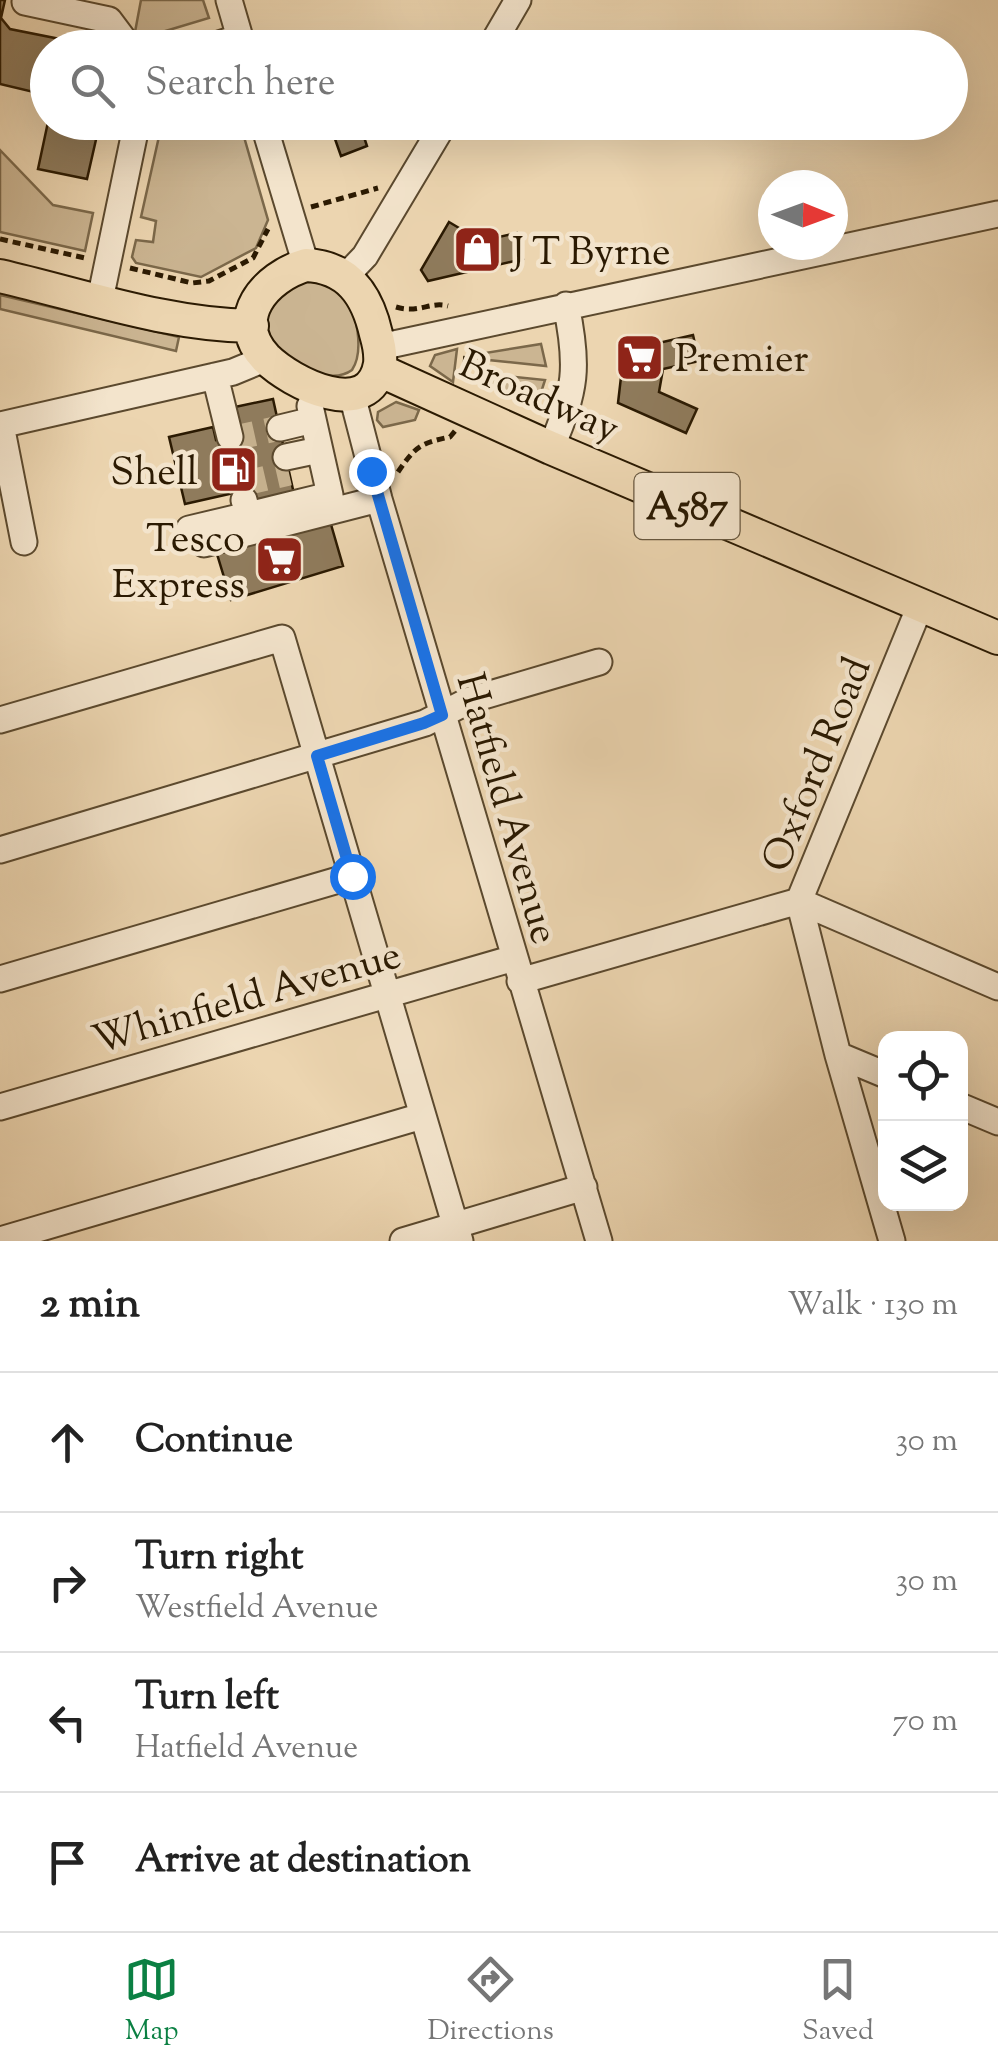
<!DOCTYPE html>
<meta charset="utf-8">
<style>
body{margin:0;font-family:"Sorts Mill Goudy",serif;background:#f6f6f6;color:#222}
.controls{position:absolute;right:30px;bottom:30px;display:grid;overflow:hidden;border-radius:20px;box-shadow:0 10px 40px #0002}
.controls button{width:90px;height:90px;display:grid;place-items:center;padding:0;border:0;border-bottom:2px solid #e0e0e0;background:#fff;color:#222;font:50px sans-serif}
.compass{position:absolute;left:758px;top:170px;width:90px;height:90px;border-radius:50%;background:#fff;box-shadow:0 10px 40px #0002;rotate:91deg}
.stop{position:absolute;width:30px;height:30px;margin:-22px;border:8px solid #1a73e8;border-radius:50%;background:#fff}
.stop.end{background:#1a73e8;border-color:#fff;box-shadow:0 2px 10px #0008}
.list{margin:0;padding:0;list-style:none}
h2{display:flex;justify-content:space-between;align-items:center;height:130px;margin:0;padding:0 40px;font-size:42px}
h2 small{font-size:32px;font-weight:400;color:#767676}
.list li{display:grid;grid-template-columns:65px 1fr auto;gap:30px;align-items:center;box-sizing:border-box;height:140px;padding:0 40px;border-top:2px solid #e0e0e0}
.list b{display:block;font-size:38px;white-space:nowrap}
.list p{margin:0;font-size:32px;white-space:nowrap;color:#767676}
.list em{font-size:32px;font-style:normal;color:#767676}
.icon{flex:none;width:55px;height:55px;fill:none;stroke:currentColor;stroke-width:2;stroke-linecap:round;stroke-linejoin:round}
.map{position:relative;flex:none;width:998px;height:1241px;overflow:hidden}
.search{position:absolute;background:#fff;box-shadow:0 10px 40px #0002;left:30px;right:30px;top:30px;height:110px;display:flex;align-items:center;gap:25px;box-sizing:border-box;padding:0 35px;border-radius:55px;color:#767676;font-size:38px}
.sheet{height:690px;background:#fff}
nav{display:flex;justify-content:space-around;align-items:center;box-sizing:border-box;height:140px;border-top:2px solid #e0e0e0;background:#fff;font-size:28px;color:#767676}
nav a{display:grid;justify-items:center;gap:5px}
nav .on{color:#0b8043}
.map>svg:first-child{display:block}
</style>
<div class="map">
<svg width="998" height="1241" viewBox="0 0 998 1241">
<rect width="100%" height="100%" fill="#ecd5b0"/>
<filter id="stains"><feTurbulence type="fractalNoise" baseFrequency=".002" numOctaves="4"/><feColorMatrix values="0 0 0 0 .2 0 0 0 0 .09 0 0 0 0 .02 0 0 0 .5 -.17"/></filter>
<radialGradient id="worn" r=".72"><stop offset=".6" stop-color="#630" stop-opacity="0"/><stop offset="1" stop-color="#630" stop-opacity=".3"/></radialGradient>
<path fill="#cbb592" stroke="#7b684a" stroke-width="2.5" d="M141,0H203L209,18L142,38L135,32Z
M162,123H240L268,220L256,248L201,277L136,263L132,257L136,240L153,242L156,221L141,217Z
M0,150L53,205L93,213L85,251L0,232Z
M320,280C326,284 336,288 341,293C358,308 364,352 352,370C324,391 256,350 268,312C271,301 286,290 294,281Z
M0,295L179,337L176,351L0,309Z
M541,344L546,366L479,359V354Z
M457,349L453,382L430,366L435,355Z
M484,374L545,380L537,405L531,404L479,381V376Z
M396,402L419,410L415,420L383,427L377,420L378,412Z"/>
<path fill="#8f7b5c" stroke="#2b1a02" stroke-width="2.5" d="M0,0H5L1,18L10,29L100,47L48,48V116L34,92L0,84Z
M48,122H100L87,179L38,169Z
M329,122H378L374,130L363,134L367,146L341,156Z
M449,222L481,241L517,233L523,259L428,281L421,270Z
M693,335L699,361L663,369L659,392L697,409L686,433L618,403L624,351Z
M273,399L294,494L250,505L247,490L185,504L169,437L213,427L216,440L241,434L235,407Z
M330,521L343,566L231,600L217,554Z"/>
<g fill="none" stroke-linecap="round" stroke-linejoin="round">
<path stroke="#c5b08d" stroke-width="25" stroke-dasharray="25 12" stroke-linecap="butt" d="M230,437L242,491
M230,439L280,428
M241,484L289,473"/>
<defs>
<path id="minor" d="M229,0L243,48
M25,2L109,20L130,48
M207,48L240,37
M490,48L518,0
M263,122L306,265
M346,276L365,256L445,122
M100,300L137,122
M380,347L998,214
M215,376L230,437
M352,395L379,499L599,1241
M0,425L233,372L267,358
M1,425L24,542
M280,428L313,420
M551,448C576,390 579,367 566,305
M286,457L319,450
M244,500L248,515L330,495L310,406L318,390
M189,529L248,515
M204,544L379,499
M0,720L282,638L460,1241
M0,850L425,723L470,700L599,662
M0,979L352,876
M520,981L799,901L998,987
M838,1055L886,1075
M960,1106L998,1122
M0,1107L514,958
M0,1240L422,1116
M403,1241L584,1187
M892,1241L838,1055L799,901L920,606"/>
<path id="major" d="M306,265C348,267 367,294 376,334C379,344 381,354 380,364C370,423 291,383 266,358C229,319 265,277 306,265Z
M0,276C82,295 167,325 252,326
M379,370L551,448L998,638"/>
</defs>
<use href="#minor" stroke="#5b492e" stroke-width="29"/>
<use href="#major" stroke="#2b1a02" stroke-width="36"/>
<path stroke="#2b1a02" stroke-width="5" stroke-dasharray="8 5" stroke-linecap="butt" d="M311,207L378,188
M0,239L85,258
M130,268L192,283L209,281L253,258L268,229
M396,307C419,314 430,301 448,306
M464,377L466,353
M398,472C415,447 420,443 450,437L455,431"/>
<use href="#minor" stroke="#f3e4cc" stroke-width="25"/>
<use href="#major" stroke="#ecd5b0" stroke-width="32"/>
</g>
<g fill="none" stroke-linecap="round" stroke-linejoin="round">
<path stroke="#1a73e8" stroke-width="12" d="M352,876L317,756L424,723L442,715L371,471"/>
</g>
<defs>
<symbol id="shop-square" viewBox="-11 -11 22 22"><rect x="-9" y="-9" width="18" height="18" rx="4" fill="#8f2418" stroke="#f3e4cc"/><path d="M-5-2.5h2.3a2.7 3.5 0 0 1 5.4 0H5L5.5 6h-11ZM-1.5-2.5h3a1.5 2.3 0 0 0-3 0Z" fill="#fff"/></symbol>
<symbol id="supermarket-square" viewBox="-11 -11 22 22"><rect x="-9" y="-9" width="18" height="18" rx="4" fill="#8f2418" stroke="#f3e4cc"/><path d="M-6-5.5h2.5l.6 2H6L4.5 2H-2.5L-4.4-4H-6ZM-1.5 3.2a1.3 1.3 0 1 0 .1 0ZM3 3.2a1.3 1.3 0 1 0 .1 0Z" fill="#fff"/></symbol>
<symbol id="fuel-square" viewBox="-11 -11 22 22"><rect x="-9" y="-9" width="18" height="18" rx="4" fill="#8f2418" stroke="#f3e4cc"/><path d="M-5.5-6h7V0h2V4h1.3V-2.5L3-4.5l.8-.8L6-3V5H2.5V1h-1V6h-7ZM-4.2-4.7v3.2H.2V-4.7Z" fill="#fff"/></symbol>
</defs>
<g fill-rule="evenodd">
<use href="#shop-square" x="450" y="222" width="55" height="55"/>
<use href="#supermarket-square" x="612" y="330" width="55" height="55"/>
<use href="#fuel-square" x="206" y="442" width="55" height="55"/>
<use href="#supermarket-square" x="252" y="532" width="55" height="55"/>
</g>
<g text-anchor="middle" stroke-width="9" stroke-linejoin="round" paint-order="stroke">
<rect fill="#f3e4cc" stroke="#67573f" stroke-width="2.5" x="634.5" y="473" width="105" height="66" rx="8"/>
<g font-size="38" font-weight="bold" fill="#2b1a02">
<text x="687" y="519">A587</text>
</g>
<g font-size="40" fill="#2b1a02" stroke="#f3e4cc" text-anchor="start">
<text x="512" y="264">J T Byrne</text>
<text x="675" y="371">Premier</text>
<text x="198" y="484" text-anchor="end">Shell</text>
<text x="245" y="551" text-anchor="end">Tesco<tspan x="245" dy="46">Express</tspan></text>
</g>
<g font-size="40" fill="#2b1a02" stroke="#f3e4cc">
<text transform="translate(540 395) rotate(24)" y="14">Broadway</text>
<text transform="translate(815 764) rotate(-68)" y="14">Oxford Road</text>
<text transform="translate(509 808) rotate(74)" y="14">Hatfield Avenue</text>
<text transform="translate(246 996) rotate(-16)" y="14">Whinfield Avenue</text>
</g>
</g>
<rect width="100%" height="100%" filter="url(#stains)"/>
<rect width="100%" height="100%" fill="url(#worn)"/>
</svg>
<div class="controls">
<button><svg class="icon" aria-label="locate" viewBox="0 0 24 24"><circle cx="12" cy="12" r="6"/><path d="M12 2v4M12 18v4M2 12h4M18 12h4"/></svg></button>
<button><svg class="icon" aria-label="layers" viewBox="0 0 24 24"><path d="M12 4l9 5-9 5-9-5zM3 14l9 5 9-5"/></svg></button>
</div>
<svg class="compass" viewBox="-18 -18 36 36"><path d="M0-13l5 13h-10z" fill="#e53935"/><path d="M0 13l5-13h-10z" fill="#767676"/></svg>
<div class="stop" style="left:352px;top:876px"></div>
<div class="stop end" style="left:371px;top:471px"></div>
<div class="search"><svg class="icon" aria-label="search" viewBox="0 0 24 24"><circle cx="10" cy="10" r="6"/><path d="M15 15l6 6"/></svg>Search here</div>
</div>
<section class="sheet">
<h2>2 min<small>Walk · 130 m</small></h2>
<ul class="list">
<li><svg class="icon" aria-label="ahead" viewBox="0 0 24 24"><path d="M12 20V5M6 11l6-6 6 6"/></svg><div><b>Continue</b></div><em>30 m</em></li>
<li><svg class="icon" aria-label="right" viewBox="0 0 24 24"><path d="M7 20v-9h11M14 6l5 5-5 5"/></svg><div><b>Turn right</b><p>Westfield Avenue</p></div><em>30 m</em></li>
<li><svg class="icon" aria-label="left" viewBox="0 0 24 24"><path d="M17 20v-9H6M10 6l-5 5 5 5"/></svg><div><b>Turn left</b><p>Hatfield Avenue</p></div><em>70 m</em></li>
<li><svg class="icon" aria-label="arrive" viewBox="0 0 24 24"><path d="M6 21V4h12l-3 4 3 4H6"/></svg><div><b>Arrive at destination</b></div></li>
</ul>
</section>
<nav>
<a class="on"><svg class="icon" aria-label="map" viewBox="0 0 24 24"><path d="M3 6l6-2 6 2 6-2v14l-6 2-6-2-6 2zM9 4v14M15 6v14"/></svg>Map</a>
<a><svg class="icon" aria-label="directions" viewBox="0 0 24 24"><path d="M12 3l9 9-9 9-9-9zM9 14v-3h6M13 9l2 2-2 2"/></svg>Directions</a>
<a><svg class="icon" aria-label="saved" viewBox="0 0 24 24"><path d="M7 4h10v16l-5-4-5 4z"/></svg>Saved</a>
</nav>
